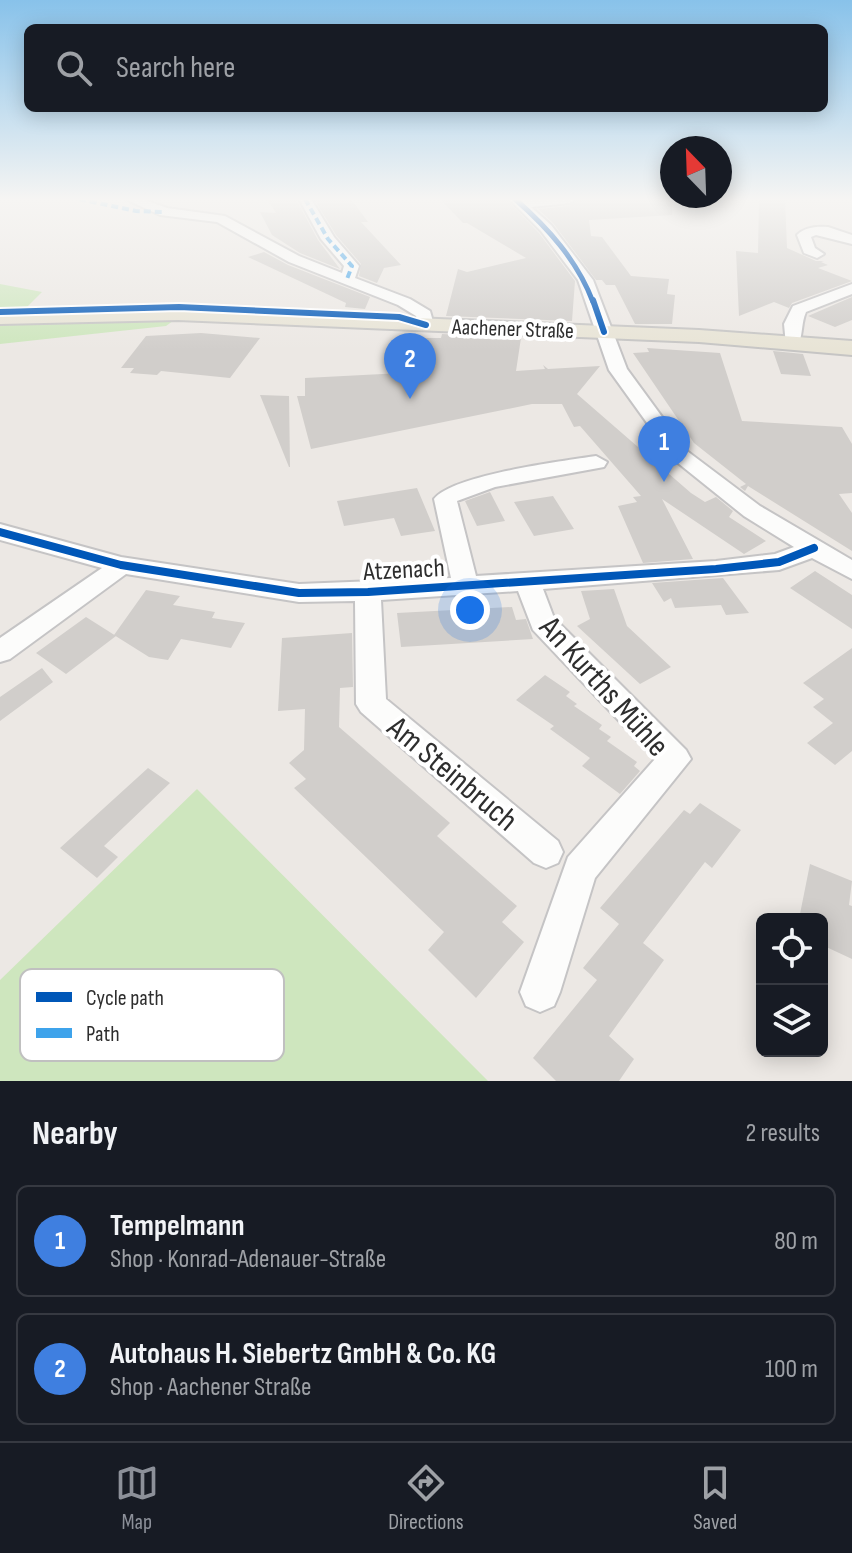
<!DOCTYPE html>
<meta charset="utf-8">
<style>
body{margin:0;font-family:"Sofia Sans Condensed",sans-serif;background:#20242c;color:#f1f3f6}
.controls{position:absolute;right:24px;bottom:24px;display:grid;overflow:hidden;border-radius:12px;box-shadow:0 4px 20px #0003}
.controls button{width:72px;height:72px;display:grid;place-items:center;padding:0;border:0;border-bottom:2px solid #363941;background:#171b24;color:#f1f3f6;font:40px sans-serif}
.compass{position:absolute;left:660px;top:136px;width:72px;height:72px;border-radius:50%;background:#171b24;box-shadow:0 4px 20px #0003;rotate:337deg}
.you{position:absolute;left:470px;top:610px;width:28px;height:28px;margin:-20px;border:6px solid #fff;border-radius:50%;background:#1a73e8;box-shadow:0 0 0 12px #1a73e833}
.badge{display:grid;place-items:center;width:52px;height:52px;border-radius:50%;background:#8c9099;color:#fff;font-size:26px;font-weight:700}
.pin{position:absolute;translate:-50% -66px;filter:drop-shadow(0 2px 4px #0008)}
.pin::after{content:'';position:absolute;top:42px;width:28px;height:24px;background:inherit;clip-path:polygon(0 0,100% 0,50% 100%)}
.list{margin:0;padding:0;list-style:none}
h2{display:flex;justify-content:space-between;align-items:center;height:104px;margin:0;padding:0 32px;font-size:34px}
h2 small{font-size:26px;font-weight:400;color:#9ea1a6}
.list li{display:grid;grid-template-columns:52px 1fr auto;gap:24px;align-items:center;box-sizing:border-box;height:112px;margin:0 16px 16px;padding:0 16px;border:2px solid #363941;border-radius:12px}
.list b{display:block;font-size:30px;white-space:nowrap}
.list p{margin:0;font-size:26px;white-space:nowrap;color:#9ea1a6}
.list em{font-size:26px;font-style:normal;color:#9ea1a6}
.icon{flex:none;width:44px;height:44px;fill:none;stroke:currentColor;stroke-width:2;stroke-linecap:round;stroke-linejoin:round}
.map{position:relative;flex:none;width:852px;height:1081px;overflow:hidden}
.search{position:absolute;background:#171b24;box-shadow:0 4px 20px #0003;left:24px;right:24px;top:24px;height:88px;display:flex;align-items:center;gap:20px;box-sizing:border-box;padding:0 28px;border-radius:12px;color:#9ea1a6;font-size:30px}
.sheet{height:360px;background:#171b24}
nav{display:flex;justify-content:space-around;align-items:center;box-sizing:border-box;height:112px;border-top:2px solid #363941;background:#171b24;font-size:22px;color:#9ea1a6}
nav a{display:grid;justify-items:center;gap:4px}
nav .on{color:#8c9099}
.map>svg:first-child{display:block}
</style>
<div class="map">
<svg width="852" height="1081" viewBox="0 0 852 1081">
<rect width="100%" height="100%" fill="#ece8e4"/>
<path fill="#cee6be" d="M0,284L42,292L25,309L0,308Z
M177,318L166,326L0,344V323Z
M197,789L488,1081H0V980Z"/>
<path fill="#d1cecb" d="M267,199H296L318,240L340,269L300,253L272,235L260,212L276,213Z
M314,199H351L368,222H361L401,265L384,268L377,283L359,276L361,264L336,235Z
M440,199H506L539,233L575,281L572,321L446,316L458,269L467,272L526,258L467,223H463Z
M579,199H672V215L589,220L591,236L602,237L631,276L669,279L667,294L675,295L672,324H635L615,285H606L602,280H596L553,223L538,209L570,206Z
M759,199H785L787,248L816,261H824L821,262L828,265L818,268L852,281L792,303L789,308L774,302L739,316L736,251L758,253Z
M264,252L288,265L370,297L365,309L345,307L346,303L248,257Z
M852,297V320L835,327L808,316Z
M201,333L260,338L230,378L161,371L157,375L130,373L134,368H121L146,336Z
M442,334L521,338L516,371L545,369L543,365L548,369L600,366L577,394L691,493L705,502L716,497L733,511L729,517L766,541L744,554L662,499L693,559L643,563L618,506L637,502L633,497L641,496L580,426L574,427L562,404H532L311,449L297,396H305V378L421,372V338H441Z
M647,348L720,353L742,421L842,427L852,444V493L839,494L852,513V551L748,486L745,491L740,487L746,484L694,443L633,353L649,352Z
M773,351L803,354L811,376L781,374Z
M260,395L289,396L290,467H289Z
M417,488L435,531L401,536L394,518L344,526L337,501Z
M490,492L505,521L477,526L465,501Z
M553,496L574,529L534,536L514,502Z
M815,571L852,595V629L790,588Z
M723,578L749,613L726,615L721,605L675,608L671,598L664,602L652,583Z
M614,589L627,626L671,667L640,684L577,626L590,619L581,591Z
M146,590L180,596L173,605L215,612L212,618L245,623L231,648L181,639L168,660L149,657L114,635Z
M512,607L516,620L526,619L533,639L401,647L397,613Z
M86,617L116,636L66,674L36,653Z
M352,633L353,687L340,688L339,727L450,823L437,836L517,906L502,922L524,942L476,998L428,950L444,932L294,788L306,779L289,763L304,750L305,709L278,711L282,638Z
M852,648V751L835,765L807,743L833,723L813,707L824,699L803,683Z
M42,668L53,682L0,721V697Z
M545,675L570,692L566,696L577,704L574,706L602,725L599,729L611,737L607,741L637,762L634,766L640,771L620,794L582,766L590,758L550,729L554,726L516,700Z
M148,768L170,783L104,846L118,857L97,878L60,848Z
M700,803L741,830L712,868L705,862L643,943L664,960L609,1036L634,1059L619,1081H556L533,1058L597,980L583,968L619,924L600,908L684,810L690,814Z
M810,864L852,881L849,905L852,906V959L822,945V919H799Z"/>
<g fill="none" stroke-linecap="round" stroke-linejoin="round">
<defs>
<path id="minor" d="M125,199H142L167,208L225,216L299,256L342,273L344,266L321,239L299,199H311L334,237L359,266L355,278L410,299L430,311L434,325L426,330L420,329L416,316L398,305L289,262L217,222L160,215Z
M509,199H576L570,203L531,207L551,225L593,280L627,369L687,451L760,506L852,560V579L812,558L779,570L543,589L554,618L686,750L691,759L595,878L560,992L554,1006L540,1012L526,1006L520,992L568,857L655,759L533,630L518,591L381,600L386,699L558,841L563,852L558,863L546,868L534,863L361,712L356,704L355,601L299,602L126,574L10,659L0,662V638L102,568L0,540V524L121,557L299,584L451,578L434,499C452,475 563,461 596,456L607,462L604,467L495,487L457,501L476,576L716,561L775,554L794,547L744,516L673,459L609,370L578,280L541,231Z
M828,227L852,235V244L816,235L811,237L815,248L824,254L817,258L804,253L797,235C805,227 817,226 828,227Z
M852,284V294L806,312C801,323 803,336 798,345H786L784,324L793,306Z"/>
<path id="major" d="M178,308L699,330L852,341V355L699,342L178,320L0,324V312Z"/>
</defs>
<use href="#minor" stroke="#c5c4c5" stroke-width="4"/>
<use href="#major" stroke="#c6c5c4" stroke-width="4"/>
<use href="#minor" fill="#fcfcfb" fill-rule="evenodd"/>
<use href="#major" fill="#e8e4d6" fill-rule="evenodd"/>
<path stroke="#3ea3eb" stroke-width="4" stroke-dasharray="7 4" stroke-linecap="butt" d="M79,199L136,211L165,212
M305,199L328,239L352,266L347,279"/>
<defs>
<path id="cycleway-far2" d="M515,199C548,228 577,260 593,302"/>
<path id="cycleway-far1" d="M593,300L604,332
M0,312L179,307L399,317L426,325"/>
<path id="cycleway" d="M0,532L121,565L299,593L368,592L716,569L779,562L814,548"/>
</defs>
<use href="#cycleway-far2" stroke="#fff" stroke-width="8"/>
<use href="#cycleway-far1" stroke="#fff" stroke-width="10"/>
<use href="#cycleway" stroke="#fff" stroke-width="13"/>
<use href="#cycleway-far2" stroke="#0057b8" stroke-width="5"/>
<use href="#cycleway-far1" stroke="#0057b8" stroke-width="6"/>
<use href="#cycleway" stroke="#0057b8" stroke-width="8"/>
</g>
<linearGradient id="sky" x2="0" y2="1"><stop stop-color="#88c2ea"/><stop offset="0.57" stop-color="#f6f5f3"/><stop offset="1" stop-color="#f6f5f3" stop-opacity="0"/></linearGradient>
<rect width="852" height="350" fill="url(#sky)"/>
<g text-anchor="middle" stroke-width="8" stroke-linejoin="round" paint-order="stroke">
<g font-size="22" fill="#2e2e2e" stroke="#fff">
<text transform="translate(513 328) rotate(2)" y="8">Aachener Straße</text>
</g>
<g font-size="26" fill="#2e2e2e" stroke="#fff">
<text transform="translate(404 569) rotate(-3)" y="9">Atzenach</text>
</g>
<g font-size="32" fill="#2e2e2e" stroke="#fff">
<text transform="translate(605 686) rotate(48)" y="11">An Kurths Mühle</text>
<text transform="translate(453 773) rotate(40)" y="11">Am Steinbruch</text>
</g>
</g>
<rect x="20" y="969" width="264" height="92" rx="12" fill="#fff" stroke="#c0c0c0" stroke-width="2"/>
<rect x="36" y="992" width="36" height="10" fill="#0057b8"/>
<rect x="36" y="1028" width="36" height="10" fill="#3ea3eb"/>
<g font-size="22" fill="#2e2e2e">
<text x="86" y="1005">Cycle path</text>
<text x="86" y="1041">Path</text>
</g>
</svg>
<div class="controls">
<button><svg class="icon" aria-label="locate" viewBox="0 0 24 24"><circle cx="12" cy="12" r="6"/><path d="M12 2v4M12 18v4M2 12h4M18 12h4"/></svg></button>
<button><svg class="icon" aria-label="layers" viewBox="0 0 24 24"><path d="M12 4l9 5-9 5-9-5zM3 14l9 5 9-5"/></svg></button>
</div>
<svg class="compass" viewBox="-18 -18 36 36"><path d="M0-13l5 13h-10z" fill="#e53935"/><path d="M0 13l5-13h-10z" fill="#9ea1a6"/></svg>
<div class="you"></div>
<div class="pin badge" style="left:664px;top:482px;background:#3f7fe0">1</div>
<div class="pin badge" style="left:410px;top:399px;background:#3f7fe0">2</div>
<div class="search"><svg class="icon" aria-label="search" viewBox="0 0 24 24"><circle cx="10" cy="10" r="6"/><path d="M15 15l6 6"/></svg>Search here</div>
</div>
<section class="sheet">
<h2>Nearby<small>2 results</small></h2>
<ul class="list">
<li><span class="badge" style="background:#3f7fe0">1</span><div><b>Tempelmann</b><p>Shop · Konrad-Adenauer-Straße</p></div><em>80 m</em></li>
<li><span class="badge" style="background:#3f7fe0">2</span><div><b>Autohaus H. Siebertz GmbH &amp; Co. KG</b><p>Shop · Aachener Straße</p></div><em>100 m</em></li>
</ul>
</section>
<nav>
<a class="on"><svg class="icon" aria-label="map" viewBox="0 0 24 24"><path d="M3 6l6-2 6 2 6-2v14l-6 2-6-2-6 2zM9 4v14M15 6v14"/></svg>Map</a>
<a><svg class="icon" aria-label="directions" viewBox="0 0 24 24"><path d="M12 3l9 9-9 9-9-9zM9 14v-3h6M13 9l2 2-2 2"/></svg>Directions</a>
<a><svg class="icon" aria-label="saved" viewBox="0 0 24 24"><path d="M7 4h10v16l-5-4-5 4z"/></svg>Saved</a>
</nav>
